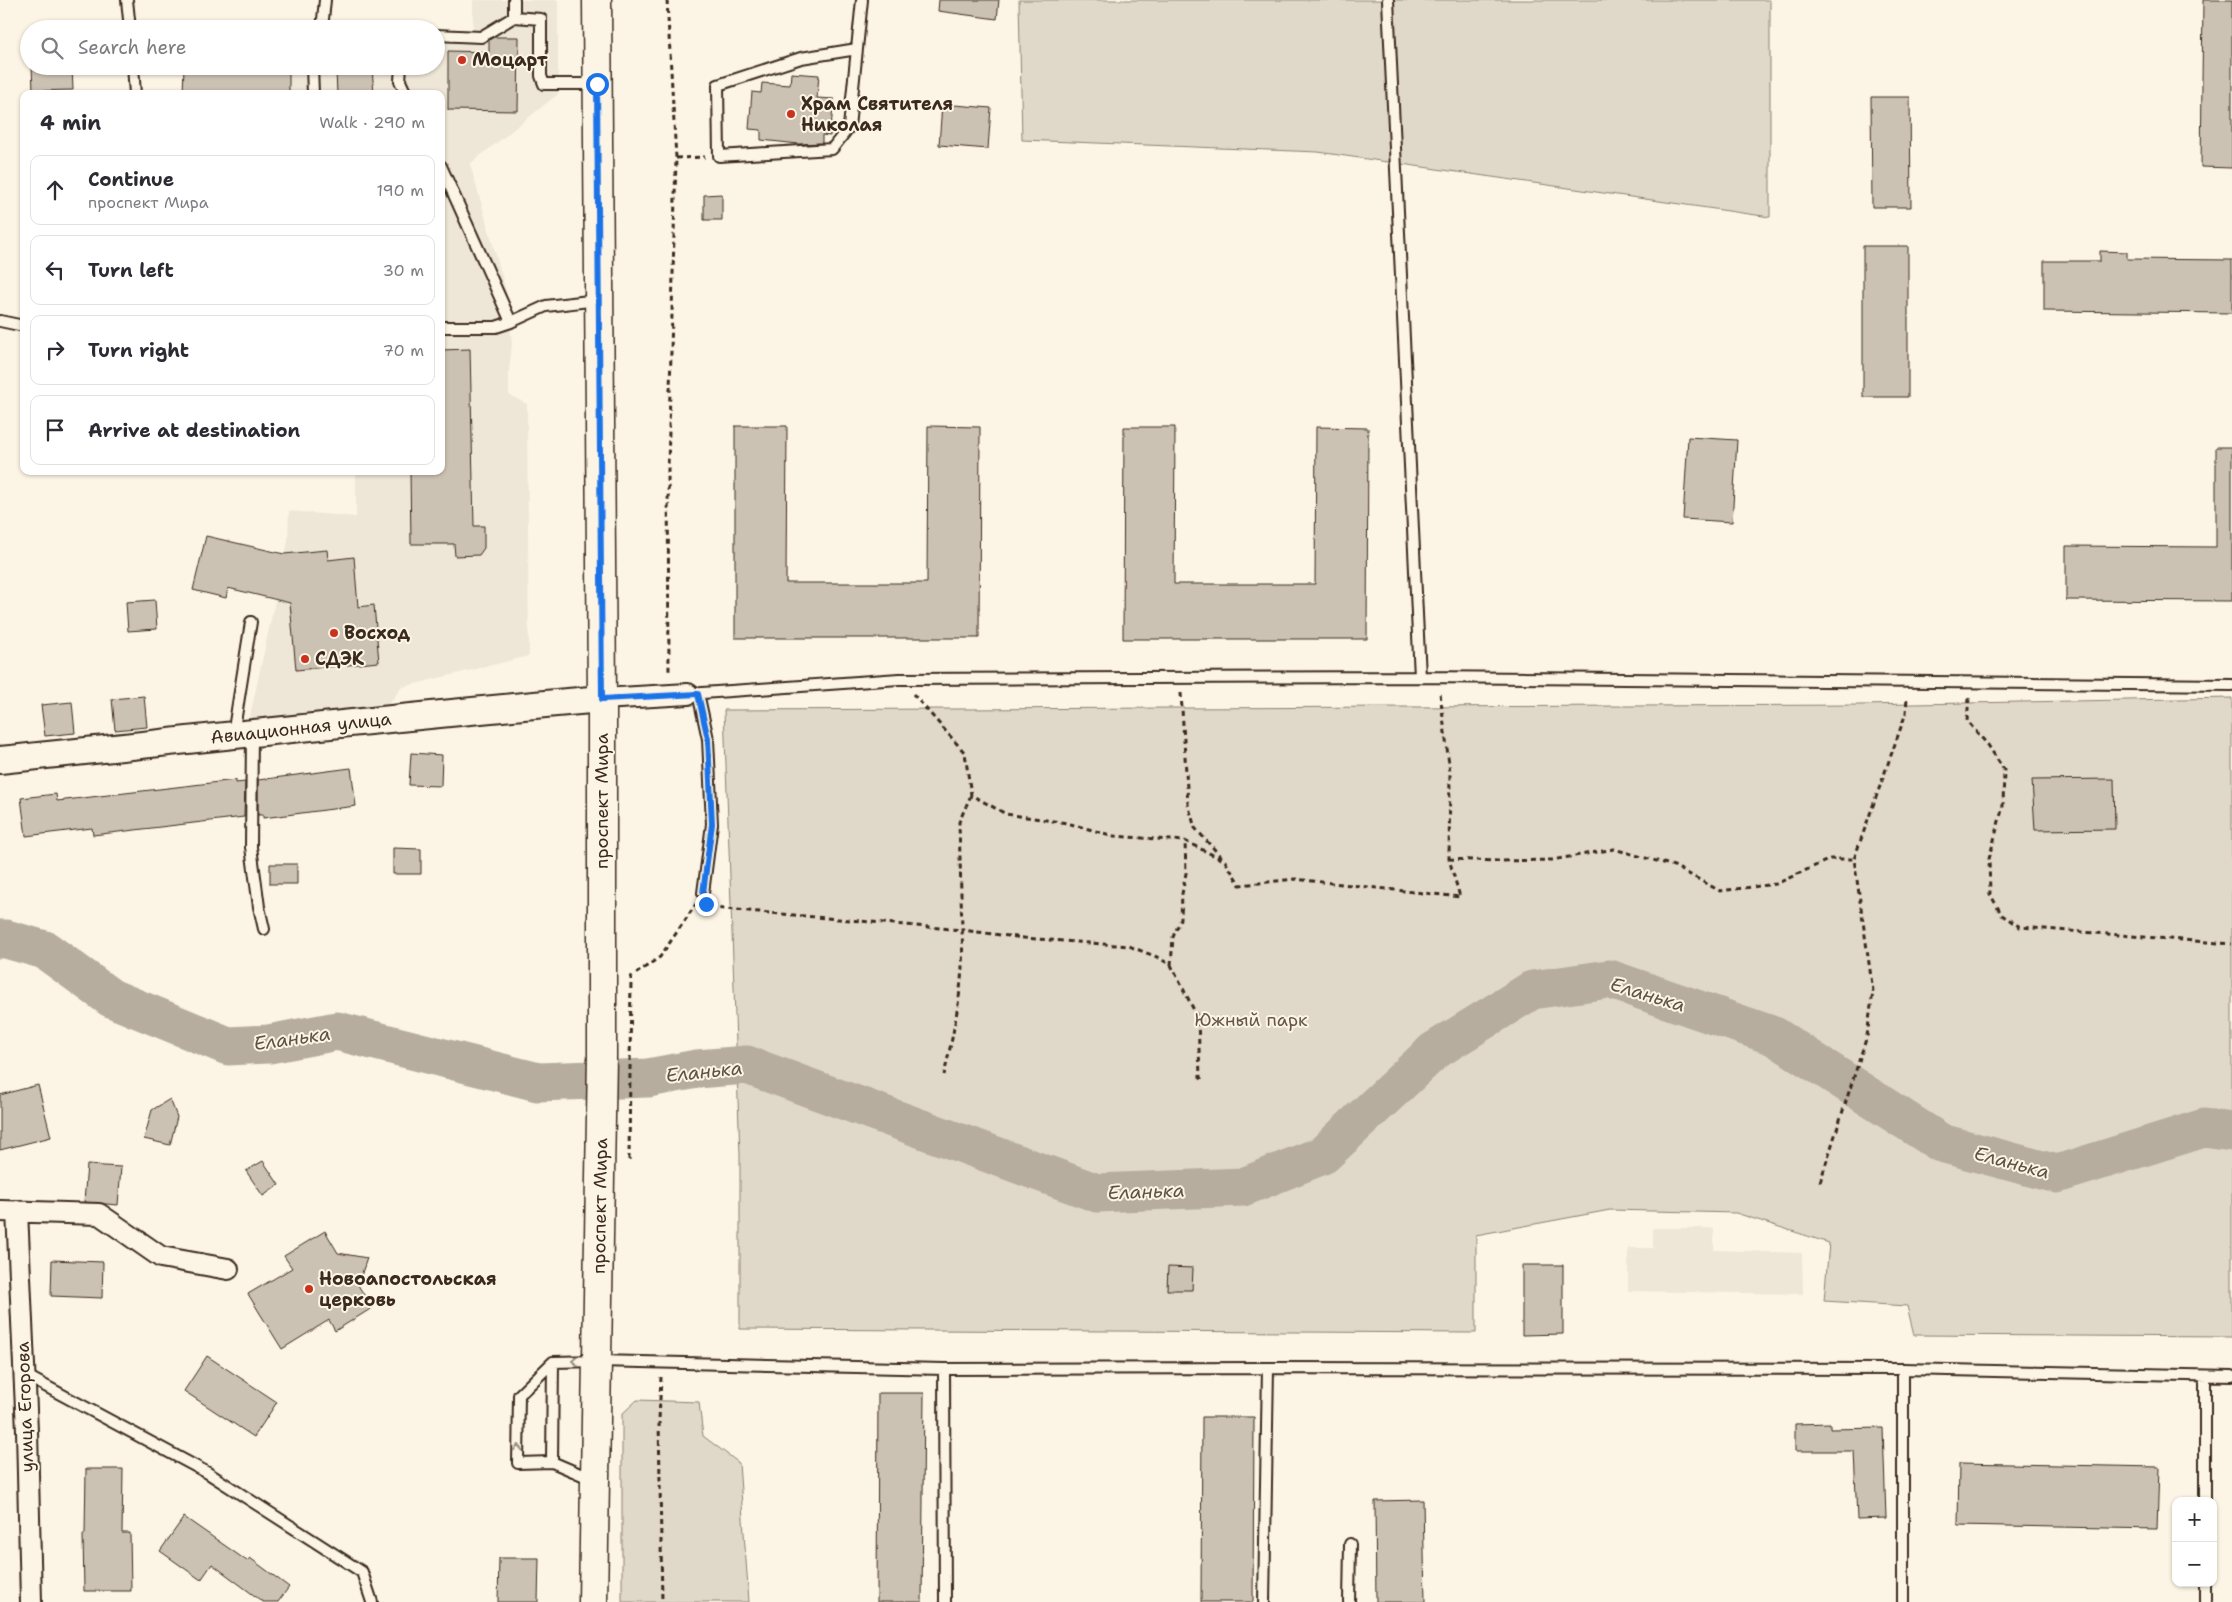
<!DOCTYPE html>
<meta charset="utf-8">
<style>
body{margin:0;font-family:"Shantell Sans",sans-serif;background:#f2f2f3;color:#2b2b33}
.controls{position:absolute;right:15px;bottom:15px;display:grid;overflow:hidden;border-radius:10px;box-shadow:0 1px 4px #0004}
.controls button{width:45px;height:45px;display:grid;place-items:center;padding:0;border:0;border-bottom:1px solid #e1e1e2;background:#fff;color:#2b2b33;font:25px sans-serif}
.stop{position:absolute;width:15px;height:15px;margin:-11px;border:4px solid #1a73e8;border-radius:50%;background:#fff}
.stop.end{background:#1a73e8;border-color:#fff;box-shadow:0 1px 5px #0008}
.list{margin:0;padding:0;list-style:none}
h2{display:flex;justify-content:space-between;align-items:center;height:65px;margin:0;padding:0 20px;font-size:21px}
h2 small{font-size:16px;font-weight:400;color:#7c7c81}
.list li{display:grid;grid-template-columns:32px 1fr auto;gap:15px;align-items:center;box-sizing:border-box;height:70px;margin:0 10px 10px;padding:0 10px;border:1px solid #e1e1e2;border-radius:10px}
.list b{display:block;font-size:19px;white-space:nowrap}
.list p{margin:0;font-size:16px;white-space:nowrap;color:#7c7c81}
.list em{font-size:16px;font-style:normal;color:#7c7c81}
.icon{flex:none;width:28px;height:28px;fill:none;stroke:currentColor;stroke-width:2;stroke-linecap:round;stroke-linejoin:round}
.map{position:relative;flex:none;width:2232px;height:1602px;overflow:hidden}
.search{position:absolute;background:#fff;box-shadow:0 1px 4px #0004;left:20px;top:20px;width:425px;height:55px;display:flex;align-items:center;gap:12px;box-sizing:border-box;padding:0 18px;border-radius:28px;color:#7c7c81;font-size:19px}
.panel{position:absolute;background:#fff;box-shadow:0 1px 4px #0004;left:20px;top:90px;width:425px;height:385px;border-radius:10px}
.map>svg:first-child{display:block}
</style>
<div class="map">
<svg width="2232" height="1602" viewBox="0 0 2232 1602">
<rect width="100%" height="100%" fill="#fcf5e5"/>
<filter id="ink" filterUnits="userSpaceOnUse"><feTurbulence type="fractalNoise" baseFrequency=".02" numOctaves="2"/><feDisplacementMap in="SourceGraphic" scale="10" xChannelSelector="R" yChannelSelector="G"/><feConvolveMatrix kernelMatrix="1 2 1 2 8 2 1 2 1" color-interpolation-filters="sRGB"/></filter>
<g filter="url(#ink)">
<path fill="#eee6d6" d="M473,0H558V94L470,164L507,294L512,344L509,370V395L527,404L529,656L402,687L385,709L249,721L288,541L289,511L356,517V471H441V94H244V66H436V31L473,32Z
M1653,1228H1714V1250L1802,1253L1803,1294L1628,1291V1248H1653Z"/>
<path fill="#e0d8c8" stroke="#8e8173" d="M1019,0H1770V217L1318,152L1022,140Z
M2232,698V1337L1914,1335L1907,1306L1824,1301L1829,1243L1736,1213L1610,1210L1476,1235V1333L740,1329V1155L724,710L1860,705Z
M637,1400L699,1402L703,1436L739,1463L749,1602H622V1414Z"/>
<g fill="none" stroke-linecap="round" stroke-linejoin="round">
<path stroke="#b7ad9e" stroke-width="39" d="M0,939H6L45,950L111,998L228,1046L269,1044L337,1031L538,1082L648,1078L697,1069L747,1065L1097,1193L1243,1187L1323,1155L1434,1051L1532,990L1609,979L1774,1036L1941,1143L2057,1174L2204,1128L2232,1132"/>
</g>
<path fill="#ccc2b3" stroke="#3b2a1e" d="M939,0H999L997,19L938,11Z
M2203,0H2232V168L2201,167Z
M494,37H519L518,111L448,110V51L489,52V40Z
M32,66H72L73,90L33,91Z
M184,66H289V94H183Z
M372,68L374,94H337L336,70Z
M791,73L819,75L817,98L834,99L830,136L822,135V143L799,144L761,140V130L749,129L752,92L761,93L762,83L790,85Z
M1871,97H1910L1911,207H1872Z
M942,104L991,108L988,149L939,145Z
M722,194V220H704V195Z
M1863,246H1908V397H1863Z
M2100,251L2127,252V259L2232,260V313L2044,311V261H2100Z
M470,349L474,526H484V548L479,555L455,556L454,544H411L410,471H441V350Z
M735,426H787L786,583H927L928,426L980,427L979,638H735Z
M1124,427H1175L1174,584H1315L1316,427L1368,428L1367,639H1123Z
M1688,437L1737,440L1732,522L1683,519Z
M2216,447H2232V601L2066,600V546L2216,547Z
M206,536L284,554L327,550L328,560L354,557L358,607L374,605L379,662L296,670L290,603L228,588L226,598L193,590Z
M155,600L157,629L128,631L126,602Z
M144,696L147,727L115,730L112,699Z
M72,702L75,733L45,736L41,705Z
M411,753L442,755L441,786L409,785Z
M351,768L356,806L263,818V815H258V780Z
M2114,779L2115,829L2035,830L2032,780Z
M236,780V783L245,782L244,817L93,835L92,828L26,836L21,798L56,794L57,801Z
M393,848L421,849V874H393Z
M270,864H297V884H270Z
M38,1085L51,1137L0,1150V1095Z
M170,1099L177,1117L170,1145L144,1139L152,1110Z
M263,1161L279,1185L263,1196L246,1171Z
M87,1165L121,1167L118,1205L84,1202Z
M325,1231L338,1253L367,1258L358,1285L372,1308L335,1331L329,1320L282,1349L248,1294L292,1268L284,1256Z
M52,1260L103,1262L102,1298L51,1296Z
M1522,1265H1563V1334L1522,1335Z
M1168,1267L1193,1268L1192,1290H1167Z
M207,1356L277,1402L254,1437L184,1391Z
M878,1393H924L922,1602H877Z
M1202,1417H1254L1253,1602H1201Z
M1830,1423V1429L1883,1428L1886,1518L1857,1519L1854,1451H1795V1424Z
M1959,1463L2159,1467L2157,1529L1958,1525Z
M86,1469H123L122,1533H130L131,1591H84L83,1534H85Z
M1423,1500L1425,1602H1376L1375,1501Z
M184,1517L247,1561L250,1558L289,1587L278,1602H263L212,1564L201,1580L160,1551Z
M499,1558H539L538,1602H498Z"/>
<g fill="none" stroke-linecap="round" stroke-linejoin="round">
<defs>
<path id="service" d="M127,0L130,29
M514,17L541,19V76L544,84H595
M322,29L325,0
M436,35L481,37L514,17V0
M857,49L801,58L718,85L719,156L832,149L849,127L862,0
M133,66L135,94
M312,66L313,94
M401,66L400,81L406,94
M441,166L511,322
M0,321L24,326
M441,327H496L511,322L546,306L598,300
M1420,677L2232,685
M698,693L708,739L712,824L703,893
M688,694L899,679L1420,677L1388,0
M252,734L251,847L259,907L264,929
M233,735L251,622
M553,1362L552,1462L594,1480
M1268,1368L1903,1369L2232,1376
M944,1369L945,1602
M1903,1369V1602
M23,1374L208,1473L362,1572L372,1602
M2205,1376V1501
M552,1462L518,1463L519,1395L553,1362L598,1361L944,1369L1268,1368L1264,1602
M2206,1583V1602
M1349,1602L1350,1544"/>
<path id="minor" d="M602,699L688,694
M0,1211L99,1214L161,1257L228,1269
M17,1211L27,1431L31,1602"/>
<path id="tertiary" d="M0,760C201,739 401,716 602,699"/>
<path id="primary" d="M593,1602L602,1055V699L597,0"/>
</defs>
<use href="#service" stroke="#3b2a1e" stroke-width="14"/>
<use href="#minor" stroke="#3b2a1e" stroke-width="24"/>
<use href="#tertiary" stroke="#3b2a1e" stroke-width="30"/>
<use href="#primary" stroke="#3b2a1e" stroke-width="31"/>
<path stroke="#3b2a1e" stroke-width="3" stroke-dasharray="5 4" stroke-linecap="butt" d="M667,0L676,158L668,468L669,674
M676,158L705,157
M1181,693L1188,804L1195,828L1224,860
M913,694L965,753L971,795L1006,814L1067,823L1114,836L1185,841L1225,861L1240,885L1295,879L1460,897L1449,859L1450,772L1440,693
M1969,698L1967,721L1988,745L2004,770L2003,806L1989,859L1990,894L2002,915L2020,927L2232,944
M971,795L959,822L962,930L1024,938L1129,946L1157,957L1171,965L1198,1018L1200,1077L1202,1080
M1449,859L1497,861L1552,860L1614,849L1674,866L1720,891L1776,884L1830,859H1854
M711,906L714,908L962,930C965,979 955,1027 944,1075
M1171,965L1173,937L1181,919L1182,894L1186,873L1185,841
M629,1160L631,977L660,957L696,904
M1820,1182L1867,1036L1873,991L1854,859L1906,713L1907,698
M661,1377L659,1420L662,1602"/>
<use href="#service" stroke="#fcf5e5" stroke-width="10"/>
<use href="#minor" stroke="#fcf5e5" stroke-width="20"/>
<use href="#tertiary" stroke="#fcf5e5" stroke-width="26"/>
<use href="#primary" stroke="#fcf5e5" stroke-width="28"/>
</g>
<defs><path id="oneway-chevron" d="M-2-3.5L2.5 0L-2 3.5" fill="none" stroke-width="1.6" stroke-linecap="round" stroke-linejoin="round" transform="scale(1.25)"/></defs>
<g stroke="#9c9082">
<use href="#oneway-chevron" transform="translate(575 1361) rotate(179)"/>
<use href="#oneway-chevron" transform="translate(518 1448) rotate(-90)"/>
</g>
</g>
<g fill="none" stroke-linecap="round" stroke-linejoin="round" filter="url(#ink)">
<path stroke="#1a73e8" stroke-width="6" d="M597,84L602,699L698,694L708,739L712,824L703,893L706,904"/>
</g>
<g fill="#c8321e" stroke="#fcf5e5" stroke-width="2">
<circle cx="462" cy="60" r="5"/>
<circle cx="791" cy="114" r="5"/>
<circle cx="334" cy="633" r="5"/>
<circle cx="305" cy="659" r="5"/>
<circle cx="309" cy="1289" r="5"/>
</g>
<g text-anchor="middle" stroke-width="4" stroke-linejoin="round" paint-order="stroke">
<g font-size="18" font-weight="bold" fill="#3b2a1e" stroke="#fcf5e5" text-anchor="start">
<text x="472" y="66">Моцарт</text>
<text x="801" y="110">Храм Святителя<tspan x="801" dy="21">Николая</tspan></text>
<text x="344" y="639">Восход</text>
<text x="315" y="665">СДЭК</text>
<text x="319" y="1285">Новоапостольская<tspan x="319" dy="21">церковь</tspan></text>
</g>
<g font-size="18" fill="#3b2a1e" stroke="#fcf5e5">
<text transform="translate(301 728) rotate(-6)" y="6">Авиационная улица</text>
<text transform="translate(602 801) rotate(-90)" y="6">проспект Мира</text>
<text transform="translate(600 1206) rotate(-89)" y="6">проспект Мира</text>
<text transform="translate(25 1407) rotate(-92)" y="6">улица Егорова</text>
</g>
<g font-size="18" fill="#645648" stroke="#fcf5e5">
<text x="1251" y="1026">Южный парк</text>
</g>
<g font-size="19" font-style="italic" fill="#605144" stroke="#fcf5e5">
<text transform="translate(1648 994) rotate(17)" y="7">Еланька</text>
<text transform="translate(292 1038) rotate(-8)" y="7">Еланька</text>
<text transform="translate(704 1071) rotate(-6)" y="7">Еланька</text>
<text transform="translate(2012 1162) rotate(15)" y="7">Еланька</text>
<text transform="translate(1146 1191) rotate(-2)" y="7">Еланька</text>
</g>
</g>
</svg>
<div class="controls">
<button>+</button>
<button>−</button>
</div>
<div class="stop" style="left:597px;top:84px"></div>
<div class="stop end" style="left:706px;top:904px"></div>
<div class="search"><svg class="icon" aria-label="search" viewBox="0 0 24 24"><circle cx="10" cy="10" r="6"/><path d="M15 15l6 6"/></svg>Search here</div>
<section class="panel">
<h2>4 min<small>Walk · 290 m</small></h2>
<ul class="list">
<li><svg class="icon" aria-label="ahead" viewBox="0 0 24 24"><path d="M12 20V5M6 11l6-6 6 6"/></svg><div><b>Continue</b><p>проспект Мира</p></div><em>190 m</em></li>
<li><svg class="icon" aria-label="left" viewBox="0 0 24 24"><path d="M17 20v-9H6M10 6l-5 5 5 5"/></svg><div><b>Turn left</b></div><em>30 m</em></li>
<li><svg class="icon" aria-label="right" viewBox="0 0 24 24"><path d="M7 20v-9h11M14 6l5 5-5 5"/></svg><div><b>Turn right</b></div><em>70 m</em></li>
<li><svg class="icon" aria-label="arrive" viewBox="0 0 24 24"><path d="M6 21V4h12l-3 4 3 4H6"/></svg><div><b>Arrive at destination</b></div></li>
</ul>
</section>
</div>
